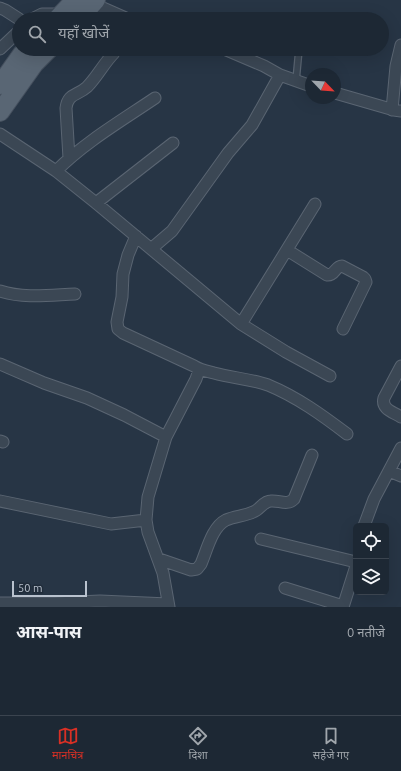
<!DOCTYPE html>
<html lang="hi">
<meta charset="utf-8">
<style>
body{margin:0;font-family:Ubuntu,"Noto Sans Devanagari",sans-serif;background:#2a3440;color:#f1f3f6}
.controls{position:absolute;right:12px;bottom:12px;display:grid;overflow:hidden;border-radius:6px;box-shadow:0 4px 16px #0002}
.controls button{width:36px;height:36px;display:grid;place-items:center;padding:0;border:0;border-bottom:1px solid #3b444f;background:#1d2834;color:#f1f3f6;font:20px sans-serif}
.compass{position:absolute;left:305px;top:68px;width:36px;height:36px;border-radius:50%;background:#1d2834;box-shadow:0 4px 16px #0002;rotate:115deg}
.scale{position:absolute;left:12px;bottom:10px;width:75px;box-sizing:border-box;padding-left:4px;border:2px solid #b9c2ce;border-top:0;font-size:11px;line-height:14px;white-space:nowrap;color:#b9c2ce;-webkit-text-stroke:3px #202c3a;paint-order:stroke}
.list{margin:0;padding:0;list-style:none}
h2{display:flex;justify-content:space-between;align-items:center;height:52px;margin:0;padding:0 16px;font-size:17px}
h2 small{font-size:13px;font-weight:400;color:#a0a6ac}
.icon{flex:none;width:22px;height:22px;fill:none;stroke:currentColor;stroke-width:2;stroke-linecap:round;stroke-linejoin:round}
.map{position:relative;flex:none;width:401px;height:607px;overflow:hidden}
.search{position:absolute;background:#1d2834;box-shadow:0 4px 16px #0002;left:12px;right:12px;top:12px;height:44px;display:flex;align-items:center;gap:10px;box-sizing:border-box;padding:0 14px;border-radius:22px;color:#a0a6ac;font-size:15px}
.sheet{height:108px;background:#1d2834}
nav{display:flex;justify-content:space-around;align-items:center;box-sizing:border-box;height:56px;border-top:1px solid #3b444f;background:#1d2834;font-size:11px;color:#a0a6ac}
nav a{display:grid;justify-items:center;gap:2px}
nav .on{color:#d93025}
.map>svg:first-child{display:block}
</style>
<div class="map">
<svg width="401" height="607" viewBox="0 0 401 607">
<rect width="100%" height="100%" fill="#273545"/>
<g fill="none" stroke-linecap="round" stroke-linejoin="round">
<defs>
<path id="lane" d="M296,81L299,49"/>
<path id="street" d="M94,4L128,19
M0,8L5,10L19,19
M32,19L42,14H61
M0,49L19,31
M224,49L264,66L280,75L311,86
M335,93L394,110L401,111
M392,110L396,66L401,45
M0,134L56,171L96,203L241,324L286,352L330,376
M69,158L66,108C68,93 77,96 87,87C97,77 104,63 114,53
M56,171C85,142 121,121 155,98
M96,203L173,143
M136,236L128,255L123,274L122,297L117,322L118,329L123,333L194,366C200,370 206,371 214,373C232,378 251,379 268,385C297,397 322,415 347,434
M151,249L172,231L228,153L252,125L280,75
M287,250L327,275C335,276 335,266 342,266L363,277L365,279L366,282L343,329
M0,291C24,299 51,295 75,294
M241,324L315,204
M0,364L44,383L87,398L124,415L166,437
M401,366L384,398C381,409 393,412 401,417
M0,441L3,442
M389,471L401,476
M0,501L111,524L146,520
M364,526L374,499L401,448
M261,539L356,562
M159,559L191,570L197,569L201,564C207,550 212,527 226,520C235,516 245,516 253,512C260,510 263,501 271,501C279,500 287,506 294,499L312,455
M285,588L343,606
M0,603H55L100,601L168,604
M169,607L163,573L148,532L146,520L148,497L166,437L196,379L199,370
M343,607L356,566"/>
<path id="primary" d="M57,19L75,0
M79,19L96,0
M0,85L22,54L27,49
M0,112L34,64L49,49"/>
</defs>
<use href="#lane" stroke="#5a6572" stroke-width="8"/>
<use href="#street" stroke="#5a6572" stroke-width="13"/>
<use href="#primary" stroke="#45505e" stroke-width="20"/>
<use href="#lane" stroke="#3b4754" stroke-width="5.5"/>
<use href="#street" stroke="#3b4754" stroke-width="11"/>
<use href="#primary" stroke="#596674" stroke-width="18"/>
</g>
</svg>
<div class="controls">
<button><svg class="icon" aria-label="locate" viewBox="0 0 24 24"><circle cx="12" cy="12" r="6"/><path d="M12 2v4M12 18v4M2 12h4M18 12h4"/></svg></button>
<button><svg class="icon" aria-label="layers" viewBox="0 0 24 24"><path d="M12 4l9 5-9 5-9-5zM3 14l9 5 9-5"/></svg></button>
</div>
<svg class="compass" viewBox="-18 -18 36 36"><path d="M0-13l5 13h-10z" fill="#e53935"/><path d="M0 13l5-13h-10z" fill="#a0a6ac"/></svg>
<div class="scale">50 m</div>
<div class="search"><svg class="icon" aria-label="search" viewBox="0 0 24 24"><circle cx="10" cy="10" r="6"/><path d="M15 15l6 6"/></svg>यहाँ खोजें</div>
</div>
<section class="sheet">
<h2>आस-पास<small>0 नतीजे</small></h2>
<ul class="list">
</ul>
</section>
<nav>
<a class="on"><svg class="icon" aria-label="map" viewBox="0 0 24 24"><path d="M3 6l6-2 6 2 6-2v14l-6 2-6-2-6 2zM9 4v14M15 6v14"/></svg>मानचित्र</a>
<a><svg class="icon" aria-label="directions" viewBox="0 0 24 24"><path d="M12 3l9 9-9 9-9-9zM9 14v-3h6M13 9l2 2-2 2"/></svg>दिशा</a>
<a><svg class="icon" aria-label="saved" viewBox="0 0 24 24"><path d="M7 4h10v16l-5-4-5 4z"/></svg>सहेजे गए</a>
</nav>
